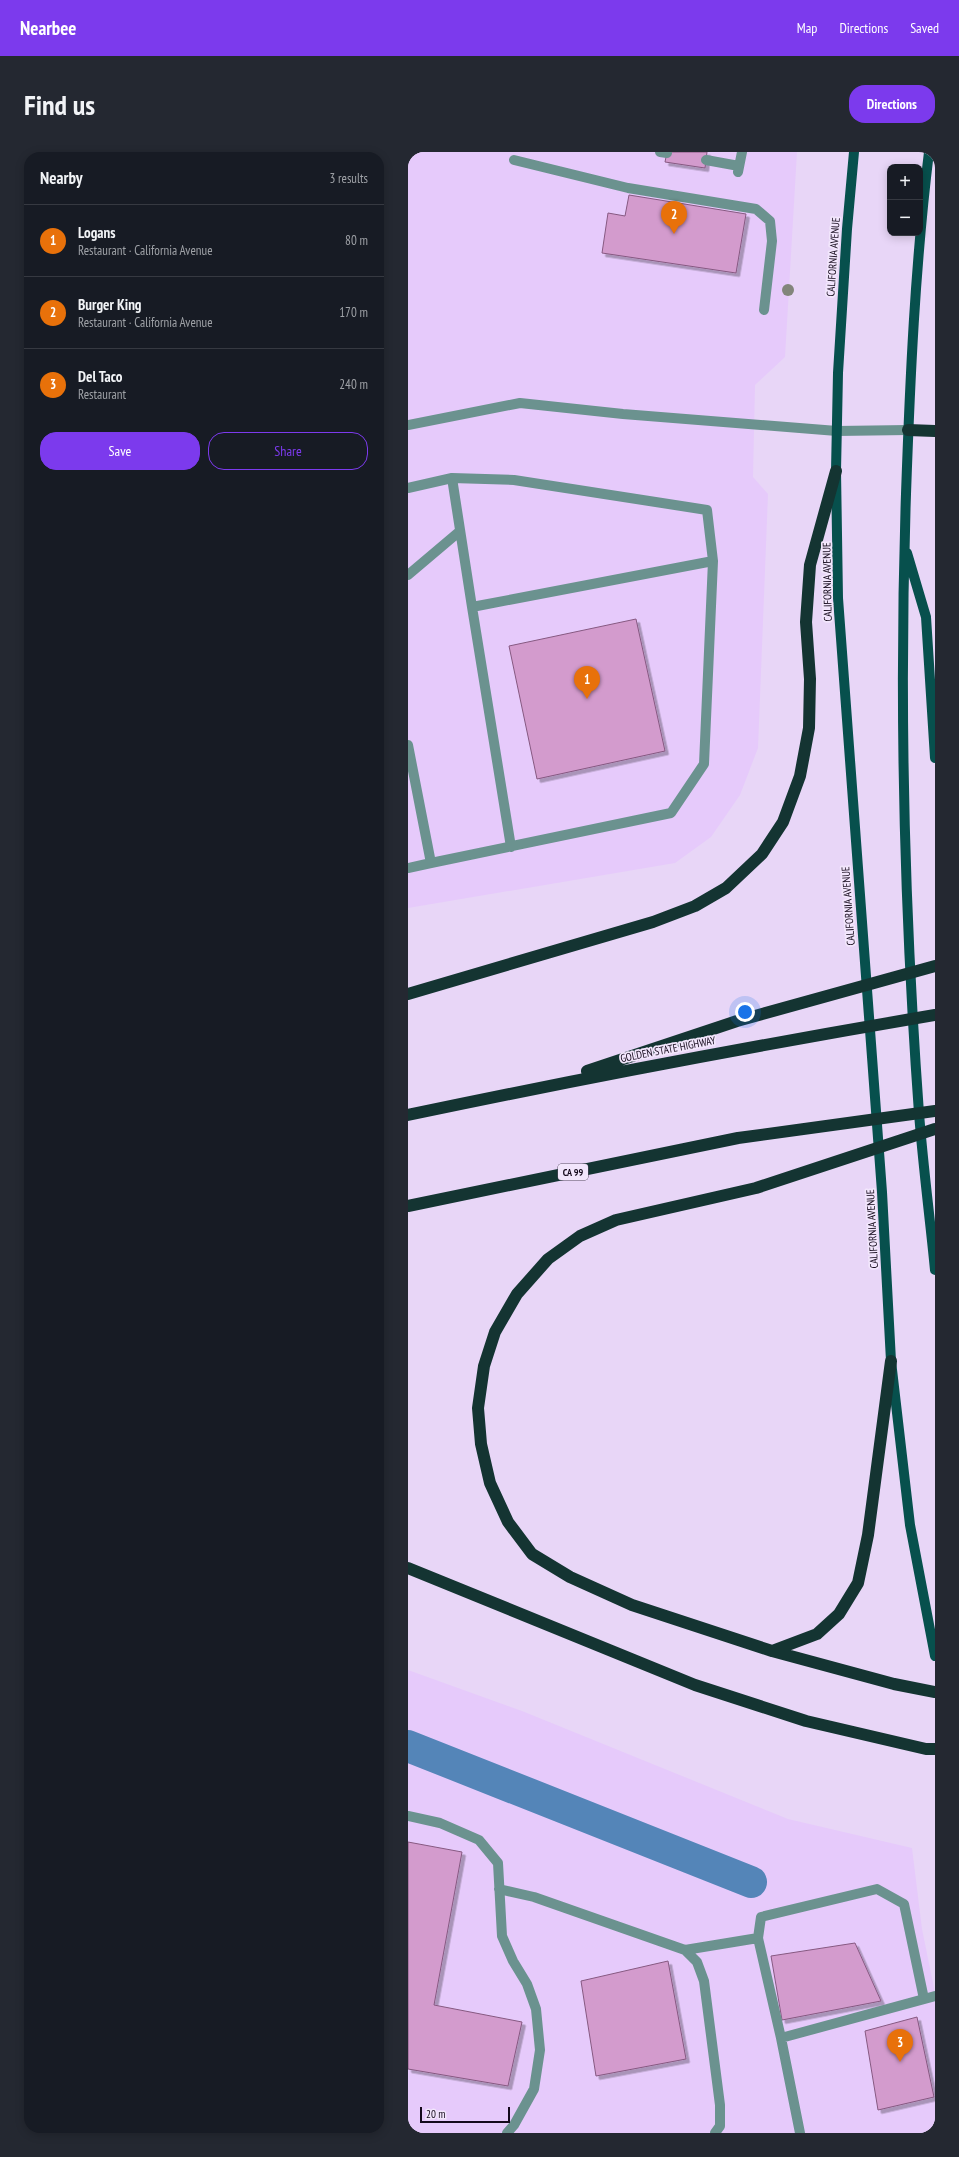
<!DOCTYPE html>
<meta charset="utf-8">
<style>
body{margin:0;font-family:"PT Sans Narrow",sans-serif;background:#242831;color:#f1f3f6}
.controls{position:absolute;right:12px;top:12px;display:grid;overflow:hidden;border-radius:8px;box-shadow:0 2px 10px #0003}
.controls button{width:36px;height:36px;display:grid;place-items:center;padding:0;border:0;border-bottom:1px solid #363941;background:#171b24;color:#f1f3f6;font:20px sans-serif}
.scale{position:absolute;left:12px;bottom:10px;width:90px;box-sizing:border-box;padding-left:4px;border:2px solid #150a1c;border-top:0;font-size:11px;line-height:14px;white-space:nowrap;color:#150a1c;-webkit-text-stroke:3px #f2e6fc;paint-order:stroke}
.you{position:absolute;left:337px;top:860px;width:14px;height:14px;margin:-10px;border:3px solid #fff;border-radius:50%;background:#1a73e8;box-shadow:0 0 0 6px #1a73e833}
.badge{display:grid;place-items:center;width:26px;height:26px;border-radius:50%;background:#7c3aed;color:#fff;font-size:13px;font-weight:700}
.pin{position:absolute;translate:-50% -33px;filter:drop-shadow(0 1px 2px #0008)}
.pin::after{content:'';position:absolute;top:21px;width:14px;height:12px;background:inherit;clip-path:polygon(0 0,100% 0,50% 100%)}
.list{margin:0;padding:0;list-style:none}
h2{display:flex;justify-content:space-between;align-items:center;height:52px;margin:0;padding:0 16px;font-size:17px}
h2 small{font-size:13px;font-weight:400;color:#9ea1a6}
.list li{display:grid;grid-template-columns:26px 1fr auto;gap:12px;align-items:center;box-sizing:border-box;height:72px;padding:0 16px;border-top:1px solid #363941}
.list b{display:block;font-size:15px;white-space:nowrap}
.list p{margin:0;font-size:13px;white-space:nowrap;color:#9ea1a6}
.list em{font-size:13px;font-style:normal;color:#9ea1a6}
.actions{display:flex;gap:8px;padding:12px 16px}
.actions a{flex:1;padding:9px 0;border:1px solid #7c3aed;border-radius:16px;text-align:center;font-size:14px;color:#7c3aed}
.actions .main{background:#7c3aed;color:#fff}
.map{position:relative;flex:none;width:527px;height:1981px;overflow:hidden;border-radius:16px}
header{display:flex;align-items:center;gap:24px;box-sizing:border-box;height:56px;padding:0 20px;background:#7c3aed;color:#fff}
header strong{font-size:19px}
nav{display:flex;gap:22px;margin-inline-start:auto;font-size:14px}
.intro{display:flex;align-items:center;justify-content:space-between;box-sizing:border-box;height:96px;padding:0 24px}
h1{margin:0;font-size:28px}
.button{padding:10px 18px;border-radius:16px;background:#7c3aed;color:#fff;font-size:14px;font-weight:700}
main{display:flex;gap:24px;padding:0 24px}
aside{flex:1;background:#171b24;border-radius:16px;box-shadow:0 2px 10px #0003}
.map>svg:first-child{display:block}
</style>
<header>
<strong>Nearbee</strong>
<nav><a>Map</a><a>Directions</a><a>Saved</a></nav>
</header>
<div class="intro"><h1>Find us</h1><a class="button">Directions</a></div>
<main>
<aside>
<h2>Nearby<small>3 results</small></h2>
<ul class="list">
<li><span class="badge" style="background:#e8710a">1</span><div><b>Logans</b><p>Restaurant · California Avenue</p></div><em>80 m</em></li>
<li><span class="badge" style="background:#e8710a">2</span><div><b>Burger King</b><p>Restaurant · California Avenue</p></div><em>170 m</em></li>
<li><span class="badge" style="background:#e8710a">3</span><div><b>Del Taco</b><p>Restaurant</p></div><em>240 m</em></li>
</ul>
<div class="actions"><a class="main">Save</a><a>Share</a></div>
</aside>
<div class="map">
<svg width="527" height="1981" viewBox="0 0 527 1981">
<defs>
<filter id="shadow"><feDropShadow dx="3.5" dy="3.5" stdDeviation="0" flood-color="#0004"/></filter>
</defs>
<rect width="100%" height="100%" fill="#e8d6f7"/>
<path fill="#e6cafb" d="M0,0H389L377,205L347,233L345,325L360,342L350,596L332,643L303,685L267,711L0,756Z
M0,1518L114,1559L380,1667L504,1696L514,1777L527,1841V1981H0Z"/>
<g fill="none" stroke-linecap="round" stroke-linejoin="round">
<path stroke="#5485b8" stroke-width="32" d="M0,1594L343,1730"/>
</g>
<path fill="#d39bcd" stroke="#865981" filter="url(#shadow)" d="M259,0H299L297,16L257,10Z
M221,43L338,62L328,121L194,101L200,61L217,64Z
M228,467L257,599L129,627L101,494Z
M0,1690L54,1700L26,1853L114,1870L100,1934L0,1917Z
M447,1791L473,1849L374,1868L363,1804Z
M260,1809L278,1907L188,1924L173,1829Z
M509,1865L526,1945L470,1958L457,1879Z"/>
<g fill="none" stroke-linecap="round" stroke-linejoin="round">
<path stroke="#6b928f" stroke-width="10" d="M252,0L259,1
M106,8L220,36L348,57L362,69L364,89L356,158
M298,8L331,14
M330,20L334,0
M44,326L64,455L305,409
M0,336L44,326L106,328L299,358L305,409L296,612L263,661L23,711L0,593
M0,423L52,379
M64,455L103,695
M0,716L23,711
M0,1664L32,1671L71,1688L90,1711L94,1784L105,1809L119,1832L128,1857L132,1898L126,1937L106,1973L99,1981
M91,1737L126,1745L277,1798L289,1810L296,1829L312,1953V1974L307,1981
M350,1786L353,1765L469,1737L496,1752L516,1847
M277,1798L350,1786L373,1886
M392,1981L373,1886L527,1844"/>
<path stroke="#6b928f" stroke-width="10" d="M0,273L112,251L215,262L429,279L500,278"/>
<path stroke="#07504d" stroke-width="10" d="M446,0L439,77L430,221L428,319L430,446L474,1040L483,1209L502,1373L527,1504
M521,0C507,114 502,228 498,342C491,549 496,755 511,961C515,1014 522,1066 527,1118
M499,401L518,465L527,606"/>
<path stroke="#143432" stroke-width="12" d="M500,278L527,279
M0,842L245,770L287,754L318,736L354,702L375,670L392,624L401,576L402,527L398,470L402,413L428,319
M179,919L329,869L527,814
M0,963C175,926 351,893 527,863
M527,977L348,1036L208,1068L172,1084L140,1107L109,1142L87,1180L76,1214L70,1256L73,1292L82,1331L100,1370L124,1402L162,1425L224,1453L364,1499L486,1532L527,1540
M0,1054L330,986L527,959
M0,1416L287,1533L398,1569L518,1597H527
M364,1499L409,1482L431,1462L450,1431L460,1383L483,1209"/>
</g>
<circle fill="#82857b" cx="380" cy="138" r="6"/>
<g text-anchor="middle" stroke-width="3.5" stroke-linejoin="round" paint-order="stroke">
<rect fill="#f2e6fc" stroke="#574c5f" stroke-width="1" x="150" y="1012" width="30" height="16" rx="3"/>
<g font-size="10" font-weight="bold" fill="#150a1c">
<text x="165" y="1024">CA 99</text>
</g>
<g font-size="11" fill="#150a1c" stroke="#f2e6fc">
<text transform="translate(425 105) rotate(-86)" y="4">CALIFORNIA AVENUE</text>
<text transform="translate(419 430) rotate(-91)" y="4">CALIFORNIA AVENUE</text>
<text transform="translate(440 754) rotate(-94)" y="4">CALIFORNIA AVENUE</text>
<text transform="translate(260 897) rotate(-11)" y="4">GOLDEN STATE HIGHWAY</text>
<text transform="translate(464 1077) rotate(-93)" y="4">CALIFORNIA AVENUE</text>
</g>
</g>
</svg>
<div class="controls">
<button>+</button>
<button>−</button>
</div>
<div class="scale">20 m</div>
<div class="you"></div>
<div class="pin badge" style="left:179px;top:547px;background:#e8710a">1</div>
<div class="pin badge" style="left:266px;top:82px;background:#e8710a">2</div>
<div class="pin badge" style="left:492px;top:1910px;background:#e8710a">3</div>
</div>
</main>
